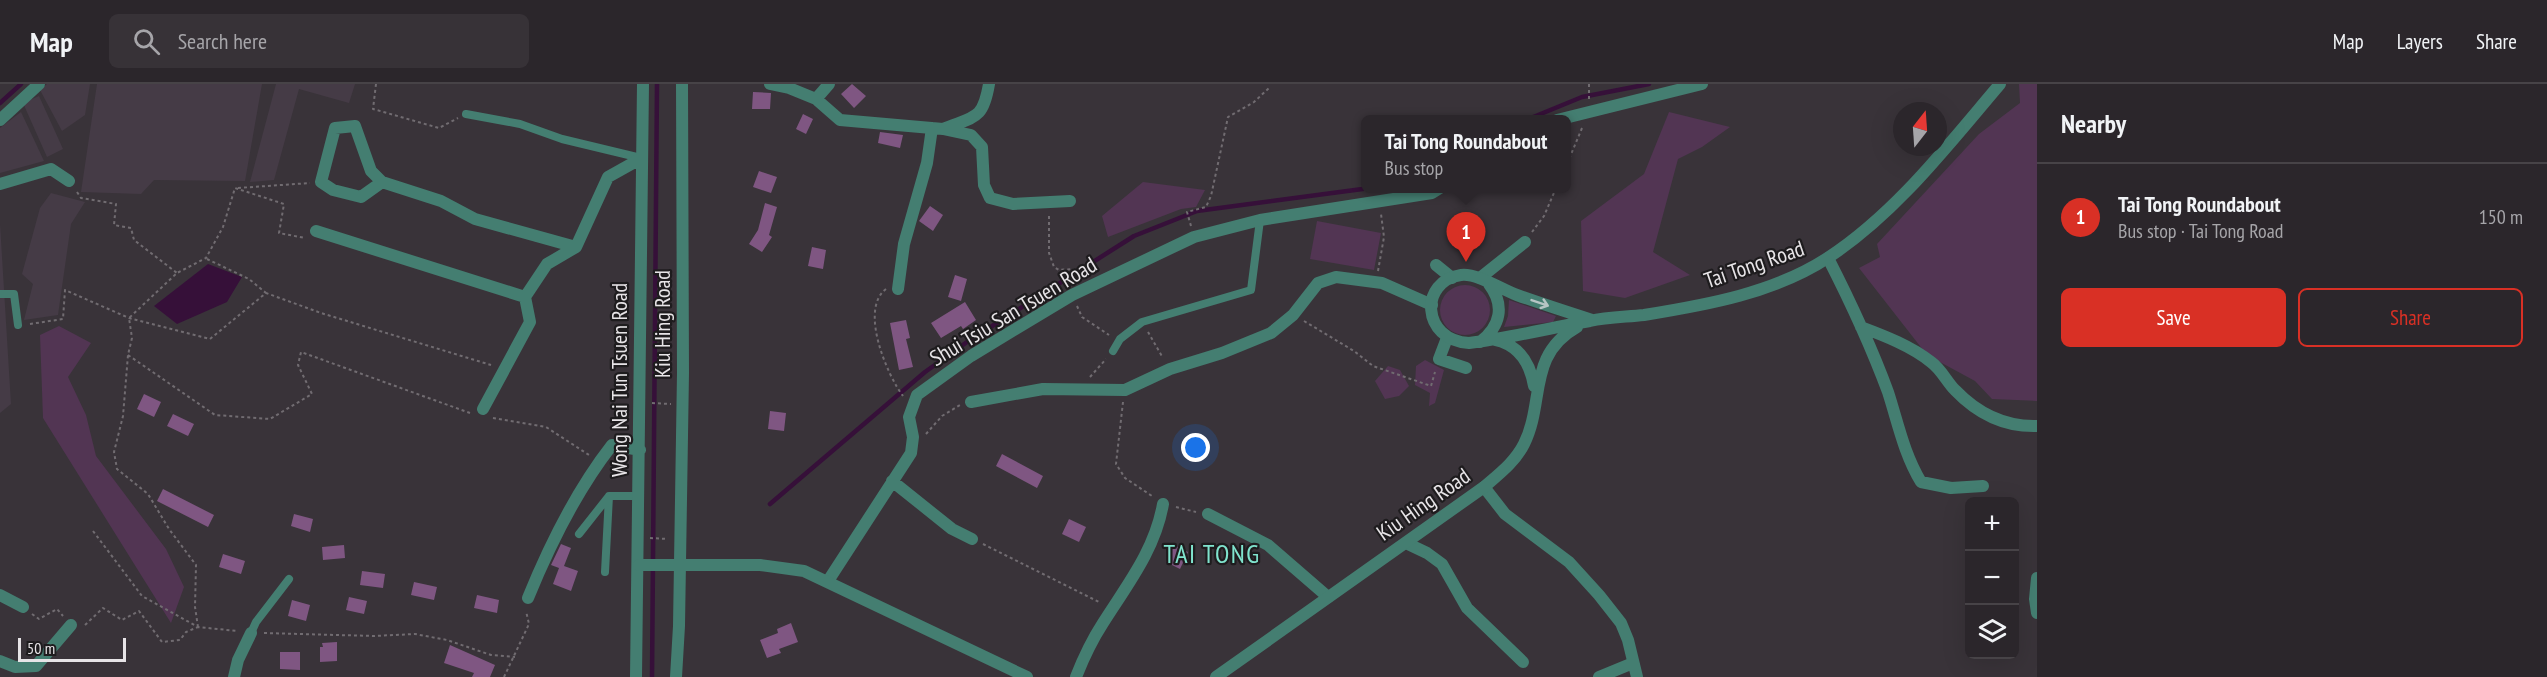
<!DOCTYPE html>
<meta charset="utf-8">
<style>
body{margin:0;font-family:"PT Sans Narrow",sans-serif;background:#373237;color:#f1f3f6}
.controls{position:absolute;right:18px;bottom:18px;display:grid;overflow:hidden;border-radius:9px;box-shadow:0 6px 24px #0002}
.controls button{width:54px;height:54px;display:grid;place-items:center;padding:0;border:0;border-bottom:2px solid #474347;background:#2b262b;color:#f1f3f6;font:30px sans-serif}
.compass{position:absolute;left:1893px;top:18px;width:54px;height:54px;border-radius:50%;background:#2b262b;box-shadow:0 6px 24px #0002;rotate:17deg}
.scale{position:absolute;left:18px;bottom:15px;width:108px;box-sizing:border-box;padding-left:6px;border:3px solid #e7e4e7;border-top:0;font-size:16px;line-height:21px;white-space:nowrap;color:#e7e4e7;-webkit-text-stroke:4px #1e1c1e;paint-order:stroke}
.you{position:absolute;left:1196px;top:364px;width:21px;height:21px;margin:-15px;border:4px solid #fff;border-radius:50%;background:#1a73e8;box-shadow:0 0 0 9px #1a73e833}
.badge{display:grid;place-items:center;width:39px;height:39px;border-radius:50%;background:#d93025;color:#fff;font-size:20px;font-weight:700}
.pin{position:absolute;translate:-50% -50px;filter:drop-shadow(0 2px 3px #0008)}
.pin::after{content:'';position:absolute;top:32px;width:21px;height:18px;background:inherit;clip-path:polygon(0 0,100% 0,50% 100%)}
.popup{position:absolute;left:1361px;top:31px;width:210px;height:78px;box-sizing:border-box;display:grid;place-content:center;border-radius:9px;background:#2b262b;filter:drop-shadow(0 2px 4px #0005);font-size:20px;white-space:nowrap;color:#a6a5a9}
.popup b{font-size:22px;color:#f1f3f6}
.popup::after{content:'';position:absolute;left:50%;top:100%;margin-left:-12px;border:12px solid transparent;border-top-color:#2b262b}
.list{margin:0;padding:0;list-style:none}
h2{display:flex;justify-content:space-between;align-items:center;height:78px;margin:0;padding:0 24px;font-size:26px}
h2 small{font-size:20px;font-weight:400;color:#a6a5a9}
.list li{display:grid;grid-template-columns:39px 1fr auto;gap:18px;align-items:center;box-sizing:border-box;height:108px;padding:0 24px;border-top:2px solid #474347}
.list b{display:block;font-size:22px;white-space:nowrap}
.list p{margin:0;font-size:20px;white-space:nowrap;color:#a6a5a9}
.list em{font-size:20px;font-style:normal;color:#a6a5a9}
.actions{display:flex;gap:12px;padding:18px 24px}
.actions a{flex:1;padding:14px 0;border:2px solid #d93025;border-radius:9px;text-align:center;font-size:21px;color:#d93025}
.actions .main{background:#d93025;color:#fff}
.icon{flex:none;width:33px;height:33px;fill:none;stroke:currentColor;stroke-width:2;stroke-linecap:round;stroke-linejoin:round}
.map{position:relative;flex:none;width:2037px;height:593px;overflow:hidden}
header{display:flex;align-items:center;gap:36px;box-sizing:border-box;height:84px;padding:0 30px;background:#2b262b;border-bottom:2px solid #474347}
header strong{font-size:28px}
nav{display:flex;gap:33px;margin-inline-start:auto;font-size:21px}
.search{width:420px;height:54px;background:#373237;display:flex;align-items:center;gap:15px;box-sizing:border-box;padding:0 21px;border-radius:9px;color:#a6a5a9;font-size:22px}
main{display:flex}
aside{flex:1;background:#2b262b}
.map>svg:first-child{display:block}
</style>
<header>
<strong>Map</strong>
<div class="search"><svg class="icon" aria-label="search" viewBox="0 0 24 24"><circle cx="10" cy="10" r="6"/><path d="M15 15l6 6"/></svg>Search here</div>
<nav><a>Map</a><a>Layers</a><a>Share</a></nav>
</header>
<main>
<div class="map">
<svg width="2037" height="593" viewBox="0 0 2037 593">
<rect width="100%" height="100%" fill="#393339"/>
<path fill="#453b46" d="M47,0H90L85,31L62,47L40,6Z
M97,0H262L245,97L154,96L141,110L81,108Z
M276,0H355L349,19L299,5L274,96L250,98Z
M39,12L63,65L47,73L23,19Z
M21,28L44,77L0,89V44Z
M51,109L85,118L71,140L58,231L24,236L33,200L22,190L40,124Z
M0,140L11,320L0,329Z"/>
<path fill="#523553" d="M2019,0H2037V317L1992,315L1975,297L1927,271L1859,184L1880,173L1877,160L1979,50L2020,19Z
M1669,28L1730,43L1702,63L1678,75L1653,168L1690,191L1625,214L1583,207L1581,137L1644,90Z
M1143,98L1205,106L1196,123L1181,125L1108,153L1102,132Z
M1317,137L1381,149L1374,186L1310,175Z
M1440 226a25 25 0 1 1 50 0a25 25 0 1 1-50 0Z
M1509,216L1556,232L1553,238L1504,243L1508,232Z
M59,242L91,259L68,293L86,331L96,372L166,465L184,503L171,539L43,334L40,251Z
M1425,276L1444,286L1435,319L1429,322L1430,309L1415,301L1416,282Z
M1388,282L1400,286L1409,302L1399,312L1385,315L1375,297Z"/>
<path fill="#361039" d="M208,180L242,193L227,218L177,240L154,222Z"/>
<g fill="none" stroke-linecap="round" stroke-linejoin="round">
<path stroke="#361039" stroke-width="4.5" d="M0,19L21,0
M1526,36L1582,13L1649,0
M770,420L925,288L967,258L1134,152L1197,127L1370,104
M652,593L657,0"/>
</g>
<path fill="#7f5682" d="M852,0L866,12L854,24L841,10Z
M753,8L771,9L770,25H752Z
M803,30L813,35L806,50L796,45Z
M880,48L903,51L900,64L878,59Z
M759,87L777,93L771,109L753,103Z
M765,119L777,123L769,151L772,153L762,168L749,160L758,146Z
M930,122L943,131L933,147L919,137Z
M812,163L826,166L823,185L808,182Z
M955,191L967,195L961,217L948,213Z
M965,218L976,236L963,245L961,242L941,254L931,239Z
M906,236L910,254L906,255L913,283L899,286L890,239Z
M144,310L161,318L154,333L137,325Z
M770,327L786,329L784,347L768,345Z
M173,330L194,340L188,352L167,342Z
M1002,370L1043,392L1037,404L996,382Z
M163,405L214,431L208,443L157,417Z
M294,430L313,435L310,448L291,442Z
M1069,435L1086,443L1079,458L1062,450Z
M561,460L571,464L564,482L578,487L571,507L553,500L559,484L551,481Z
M344,461L345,474L323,476L322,463Z
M1174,461L1188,468L1180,485L1166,478Z
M223,470L245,477L241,490L219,483Z
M362,487L385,490L383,504L360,501Z
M414,498L437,503L434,516L411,511Z
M477,511L499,516L497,529L474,524Z
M349,513L367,517L364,530L346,526Z
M292,516L310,521L306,537L288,532Z
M791,539L798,558L779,565L781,569L767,574L760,556L778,549L777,545Z
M337,558V577L320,578V563H323L322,559Z
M450,561L495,581L490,593H472L474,589L444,579Z
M280,568H300V586L280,585Z"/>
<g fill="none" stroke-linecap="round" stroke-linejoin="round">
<path stroke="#716c71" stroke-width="2" stroke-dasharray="3 3" stroke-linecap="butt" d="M376,0L373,25L439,44L458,34
M1589,0V16
M1567,80L1582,44
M238,104L310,99
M77,108L81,114L116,120L114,141L131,144L134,156L177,189
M1049,132V169L1054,183L1059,186L1073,185L1080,194
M1191,142L1187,128L1206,123L1211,112L1228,33L1254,18L1269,4
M1532,148L1544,132L1556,104
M207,175L249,195L266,209
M1378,187L1384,153L1381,130
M886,205C859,225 887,291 903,312
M1077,222L1082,233L1109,251
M1304,237L1354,267L1373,282L1431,302L1435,288
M30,240L63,235L65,206L129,234L210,255L266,209L321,229L491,281
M1148,248L1163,274
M128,271L215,331L270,335L312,310L298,281L301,268L470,329
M1090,293L1106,275
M1123,318L1116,380L1125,394L1152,412
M652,319L671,320
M493,334L546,343L589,371
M926,350L942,332L960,321
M1176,423L1196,428
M93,447L142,512L198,543L237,547
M650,454L668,455
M983,460L1101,519
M32,530L39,535L57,525L63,532
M85,541L103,524L122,536L139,527L162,558L180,556L186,548L198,543
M198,543L195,523L196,481L169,445L148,410L117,385L114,368L123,332L128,271L132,254L129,234L177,189L206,174L223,143L235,104L284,120L279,149L305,154
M264,549L374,552L415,550L447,556L491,571L515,573
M504,593L529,540L526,527"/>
<path stroke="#447e71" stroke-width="8" d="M466,30L520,40L562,55L641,74
M0,210H14L18,241
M1113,267L1120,255L1142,238L1251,206L1260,136
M579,450L609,412H639
M605,488L609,412
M251,549L256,538L289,495"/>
<path stroke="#447e71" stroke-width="12" d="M770,0L789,4L816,15L840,36L943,45L971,51L982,63L984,101L990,114L1013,120L1070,117
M816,15L829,0
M0,36L39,0
M1557,36L1702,0
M943,45C975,32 983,36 989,0
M382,98L371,87L355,42L335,44L321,98L333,106L361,113L382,98L441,117L475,135L576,163
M0,100L51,85L69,97
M316,147L525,213
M1828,174C1850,217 1871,262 1888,308C1898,339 1904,370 1921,398L1951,404L1983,402
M1436,181L1452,194
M1480,194L1525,158
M898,205L904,160L927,79L932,44
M1861,243C1885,252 1911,262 1931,278C1941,285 1947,298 1955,306C1977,329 2005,343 2037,342
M1447,254L1439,275L1466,284
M971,318L1043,305L1125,306L1170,285L1222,269L1271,249L1293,231L1318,199L1336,193L1382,199L1432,221
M483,325L530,238L525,213L547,180L576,163L608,93L642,74
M892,397L952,445L972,455
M1484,403L1505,430L1569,478L1599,511L1621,539L1628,556L1637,593
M1208,430L1268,461L1328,513
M1406,459L1427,469L1442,480L1467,524L1523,578
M2037,494L2035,515L2037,529
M828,497L911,369L913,353L909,333L917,311L971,272L1072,211L1194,153L1260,136L1432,109L1440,104
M0,511L23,523
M528,514C550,460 576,407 612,361L640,366
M0,577L15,583L36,582L71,541
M234,593L238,576L251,549
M636,593L643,0
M676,593L679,542L683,289L682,0
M1076,593C1083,575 1092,556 1103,539C1127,501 1155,466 1163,420
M1599,593L1633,579"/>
<path stroke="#447e71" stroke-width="12" d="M1592,236C1567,228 1542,220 1517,211C1501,205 1477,189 1461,191C1419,197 1421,256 1469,259C1510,254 1549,244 1590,237C1607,233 1626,233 1644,231C1706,221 1775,209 1829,173C1896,129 1948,61 2000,0
M1495,256C1519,261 1530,279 1534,302
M1480,258C1501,242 1505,221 1489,200
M639,481H760L804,487L1027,593
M1216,593L1484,403C1499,390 1515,378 1524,360C1545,318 1527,271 1577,243"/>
</g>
<defs><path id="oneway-shaft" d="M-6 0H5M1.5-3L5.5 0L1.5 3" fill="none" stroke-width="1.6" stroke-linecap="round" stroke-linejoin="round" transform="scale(1.5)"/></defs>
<use stroke="#b6c5c4" href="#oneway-shaft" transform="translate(1540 219) rotate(19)"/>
<g text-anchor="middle" stroke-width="4.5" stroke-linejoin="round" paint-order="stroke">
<g font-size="22" fill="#e7e4e7" stroke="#1e1c1e">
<text transform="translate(1754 180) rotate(-19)" y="8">Tai Tong Road</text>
<text transform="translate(1013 227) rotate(-31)" y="8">Shui Tsiu San Tsuen Road</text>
<text transform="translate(662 240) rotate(-90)" y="8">Kiu Hing Road</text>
<text transform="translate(619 296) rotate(-90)" y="8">Wong Nai Tun Tsuen Road</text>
<text transform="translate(1423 420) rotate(-35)" y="8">Kiu Hing Road</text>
</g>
<g font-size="26" letter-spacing="1.5" fill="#80e4ce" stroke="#1e1c1e">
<text x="1212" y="479">TAI TONG</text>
</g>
</g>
</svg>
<div class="controls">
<button>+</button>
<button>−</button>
<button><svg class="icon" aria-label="layers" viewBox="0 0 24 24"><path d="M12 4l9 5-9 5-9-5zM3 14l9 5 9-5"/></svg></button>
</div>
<svg class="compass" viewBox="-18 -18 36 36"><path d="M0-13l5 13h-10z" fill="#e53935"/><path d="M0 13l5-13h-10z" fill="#a6a5a9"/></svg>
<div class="scale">50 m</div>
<div class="you"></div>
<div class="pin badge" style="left:1466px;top:178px">1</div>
<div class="popup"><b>Tai Tong Roundabout</b>Bus stop</div>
</div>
<aside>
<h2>Nearby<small></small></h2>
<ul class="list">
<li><span class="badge">1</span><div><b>Tai Tong Roundabout</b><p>Bus stop · Tai Tong Road</p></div><em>150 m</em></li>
</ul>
<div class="actions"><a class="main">Save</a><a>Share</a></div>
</aside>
</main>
